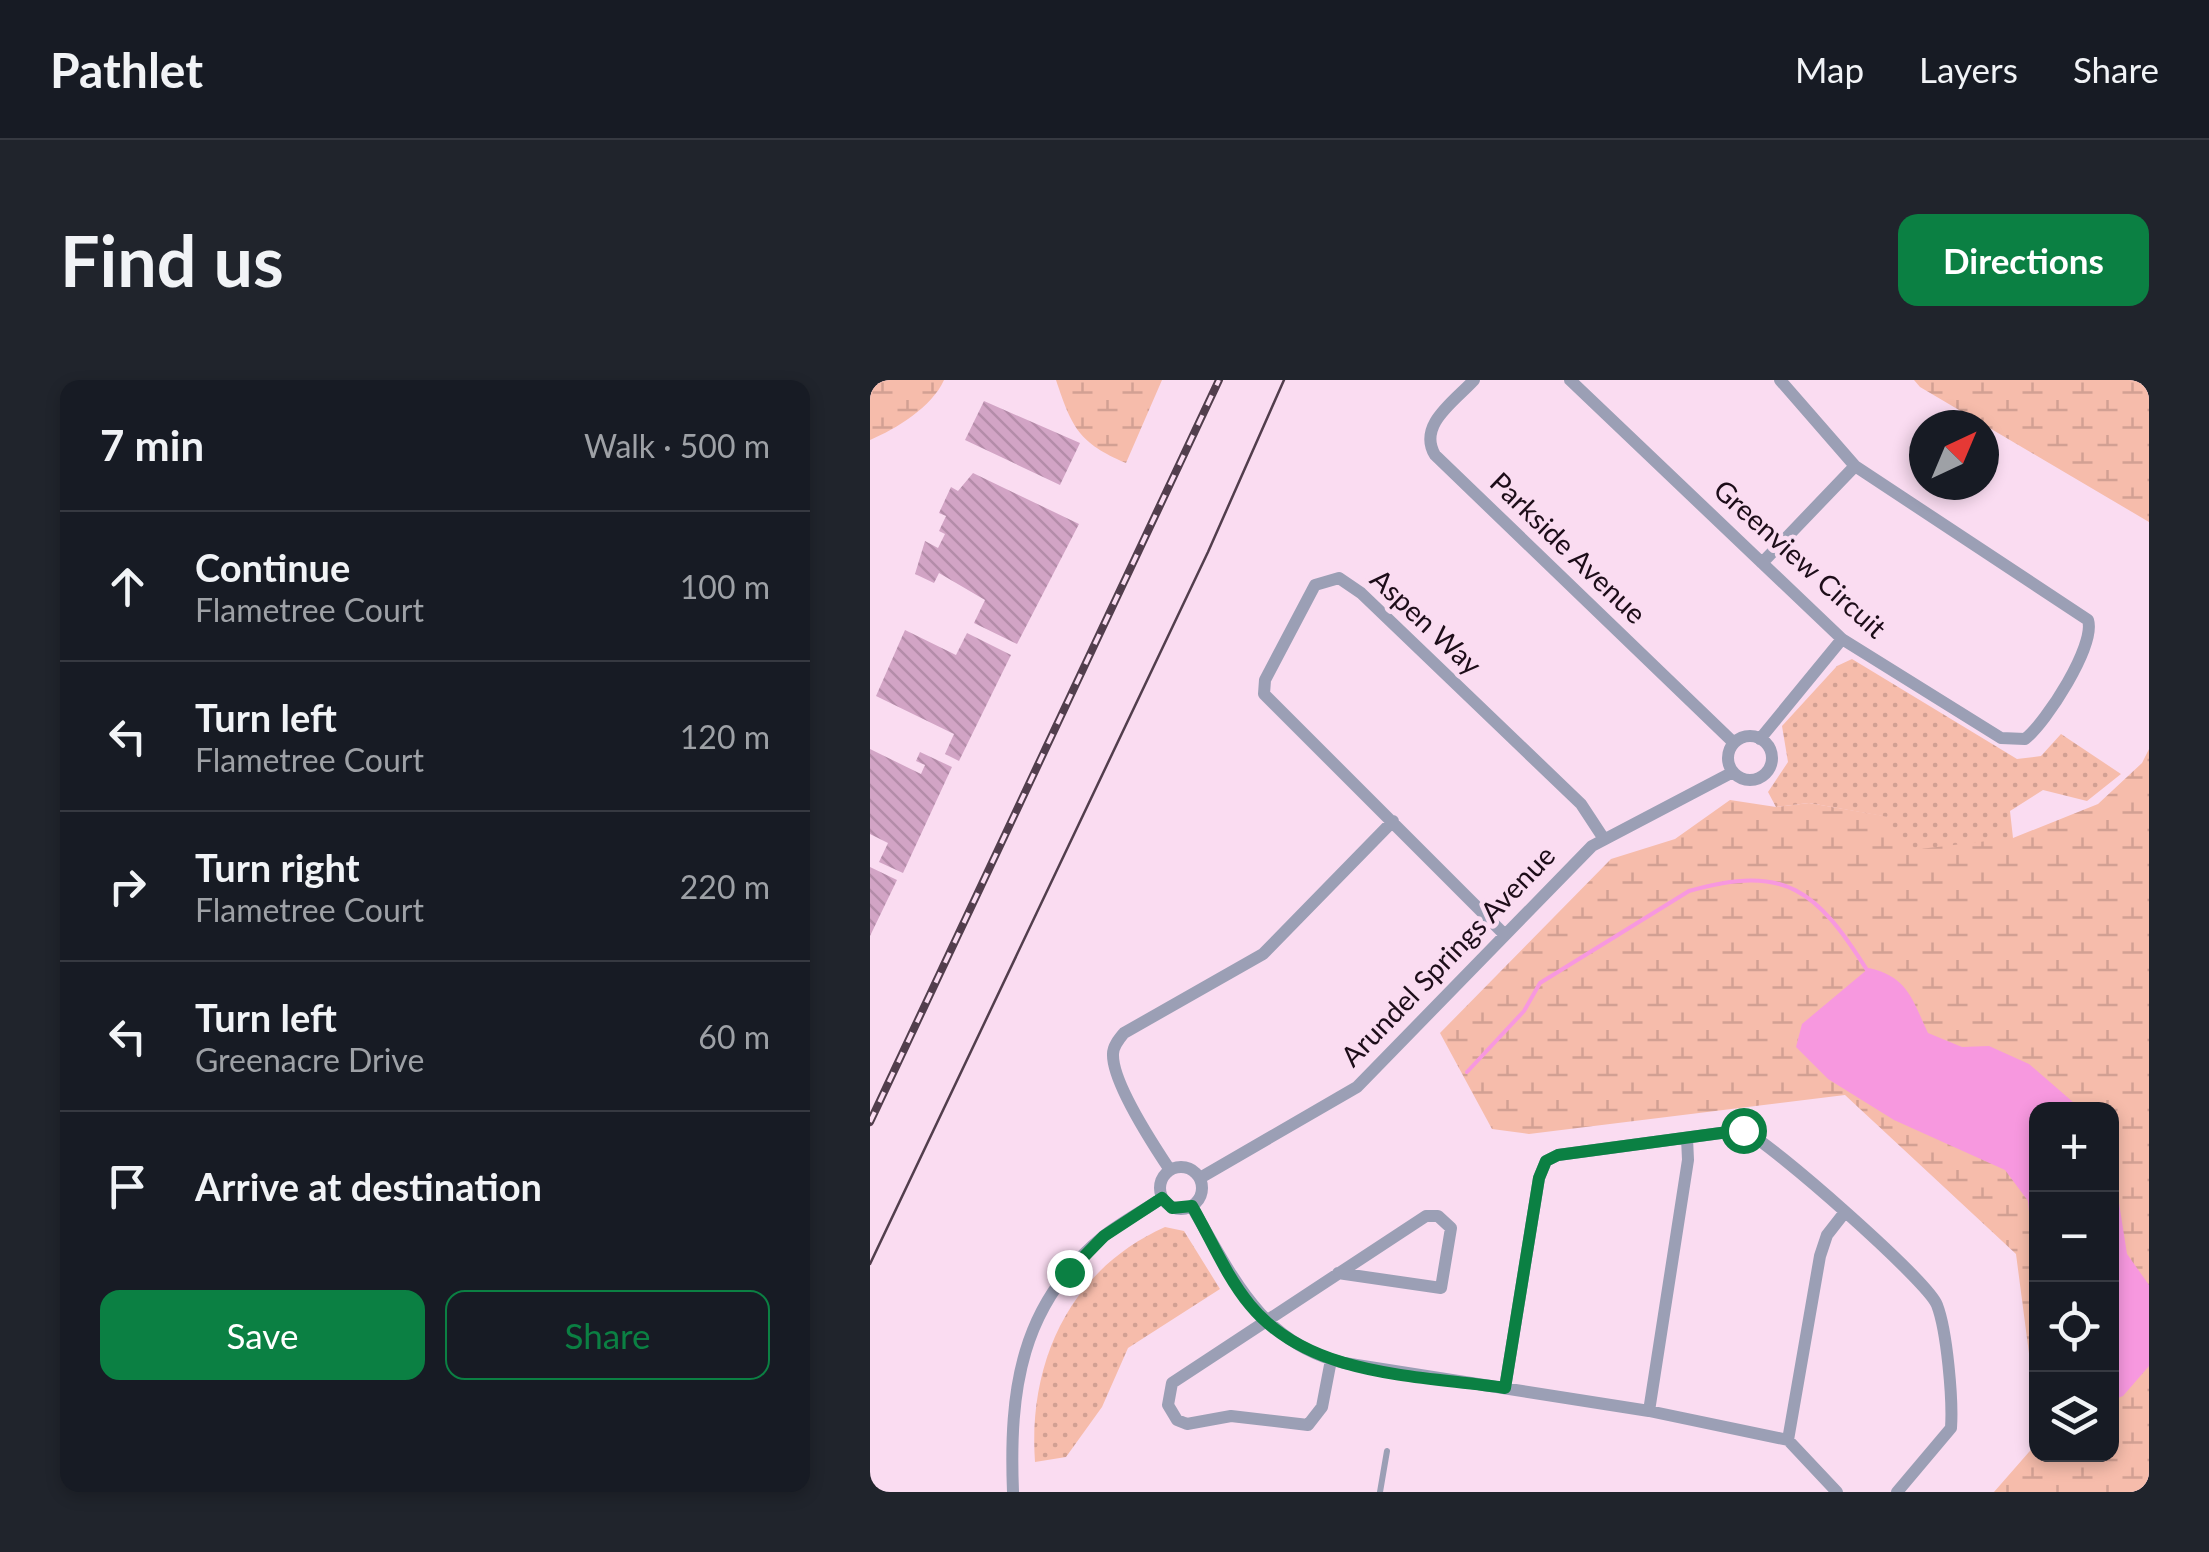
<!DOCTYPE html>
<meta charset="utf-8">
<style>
body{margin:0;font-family:Lato,sans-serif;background:#20242c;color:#f1f3f6}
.controls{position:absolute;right:30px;bottom:30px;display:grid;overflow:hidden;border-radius:20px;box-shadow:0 5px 15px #0003}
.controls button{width:90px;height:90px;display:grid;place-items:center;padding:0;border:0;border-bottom:2px solid #363941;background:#171b24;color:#f1f3f6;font:50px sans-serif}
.compass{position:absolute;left:1039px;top:30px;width:90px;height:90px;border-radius:50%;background:#171b24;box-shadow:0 5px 15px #0003;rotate:44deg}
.stop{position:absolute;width:30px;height:30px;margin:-22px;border:8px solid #0b8043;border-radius:50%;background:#fff}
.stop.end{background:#0b8043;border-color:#fff;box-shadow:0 2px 10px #0008}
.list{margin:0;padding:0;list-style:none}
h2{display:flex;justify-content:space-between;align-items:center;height:130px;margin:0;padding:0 40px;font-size:42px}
h2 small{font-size:32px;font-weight:400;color:#9ea1a6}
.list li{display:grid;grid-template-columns:65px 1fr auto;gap:30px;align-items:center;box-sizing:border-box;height:150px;padding:0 40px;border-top:2px solid #363941}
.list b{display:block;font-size:38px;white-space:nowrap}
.list p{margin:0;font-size:32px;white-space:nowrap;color:#9ea1a6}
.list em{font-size:32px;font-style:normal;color:#9ea1a6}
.actions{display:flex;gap:20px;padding:30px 40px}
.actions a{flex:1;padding:22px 0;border:2px solid #0b8043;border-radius:20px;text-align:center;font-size:35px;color:#0b8043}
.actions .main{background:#0b8043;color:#fff}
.icon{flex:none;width:55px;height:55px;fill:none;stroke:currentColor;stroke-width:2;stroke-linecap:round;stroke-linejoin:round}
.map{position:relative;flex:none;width:1279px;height:1112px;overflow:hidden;border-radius:20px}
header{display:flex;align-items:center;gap:60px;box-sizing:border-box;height:140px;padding:0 50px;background:#171b24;border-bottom:2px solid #363941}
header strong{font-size:48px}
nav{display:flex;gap:55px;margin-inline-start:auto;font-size:35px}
.intro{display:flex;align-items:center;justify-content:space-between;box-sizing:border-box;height:240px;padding:0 60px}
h1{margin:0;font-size:70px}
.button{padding:25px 45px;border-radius:20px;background:#0b8043;color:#fff;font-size:35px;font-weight:700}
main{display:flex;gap:60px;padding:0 60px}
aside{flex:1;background:#171b24;border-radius:20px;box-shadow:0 5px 15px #0003}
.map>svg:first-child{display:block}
</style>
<header>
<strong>Pathlet</strong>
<nav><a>Map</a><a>Layers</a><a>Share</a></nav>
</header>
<div class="intro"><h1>Find us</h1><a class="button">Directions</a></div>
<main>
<aside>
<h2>7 min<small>Walk · 500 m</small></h2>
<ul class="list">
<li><svg class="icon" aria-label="ahead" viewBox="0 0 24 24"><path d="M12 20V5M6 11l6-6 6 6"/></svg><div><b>Continue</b><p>Flametree Court</p></div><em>100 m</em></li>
<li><svg class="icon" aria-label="left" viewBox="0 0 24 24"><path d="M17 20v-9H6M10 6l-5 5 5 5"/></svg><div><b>Turn left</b><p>Flametree Court</p></div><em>120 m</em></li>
<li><svg class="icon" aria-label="right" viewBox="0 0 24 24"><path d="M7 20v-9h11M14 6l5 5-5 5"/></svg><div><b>Turn right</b><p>Flametree Court</p></div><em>220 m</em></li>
<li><svg class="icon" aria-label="left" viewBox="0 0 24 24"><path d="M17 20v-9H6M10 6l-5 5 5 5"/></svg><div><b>Turn left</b><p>Greenacre Drive</p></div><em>60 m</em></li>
<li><svg class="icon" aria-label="arrive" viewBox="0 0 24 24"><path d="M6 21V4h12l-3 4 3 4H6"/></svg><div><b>Arrive at destination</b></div></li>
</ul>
<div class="actions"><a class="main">Save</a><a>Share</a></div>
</aside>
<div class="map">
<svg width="1279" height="1112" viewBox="0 0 1279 1112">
<defs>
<pattern id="wetland-marsh" width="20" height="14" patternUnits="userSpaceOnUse" patternTransform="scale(2.5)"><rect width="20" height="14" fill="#f6bcab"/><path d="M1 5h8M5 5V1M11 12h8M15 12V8" fill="none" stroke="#d2a093"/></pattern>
<pattern id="park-dots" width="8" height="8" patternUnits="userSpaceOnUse" patternTransform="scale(2.5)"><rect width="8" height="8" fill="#f6bcab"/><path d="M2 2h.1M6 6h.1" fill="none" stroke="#d2a093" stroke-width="1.8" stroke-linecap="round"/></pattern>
<pattern id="building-back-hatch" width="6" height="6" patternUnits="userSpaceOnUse" patternTransform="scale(2.5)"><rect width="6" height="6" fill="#d2a4c5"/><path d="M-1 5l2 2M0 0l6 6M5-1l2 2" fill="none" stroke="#b48ca9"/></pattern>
</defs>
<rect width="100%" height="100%" fill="#fadcf1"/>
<path fill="url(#wetland-marsh)" d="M0,0H74C62,27 26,49 0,60Z
M186,0H292L256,83C209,63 202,48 186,0Z
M1044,0H1279V142L1050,7Z
M1279,369V1112H1124L1166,1064V1074H1242V729H1166V1027L1146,874L975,715L659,754L622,749L570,653L741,479L805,459L860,420L906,427L939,423L1143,458L1228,424L1272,383Z"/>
<path fill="url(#park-dots)" d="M982,279L1147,379L1171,376L1191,354L1251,394L1217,421L1173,410L1140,431L1143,458L1033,471L1018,437L939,423L906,427L898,412L918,382L912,346L967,286Z
M295,847L314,851L350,909L258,968L232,1027L196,1077L165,1082C158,983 199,890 295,847Z"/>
<path fill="#f798df" d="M999,588C1038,597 1042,619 1058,653L1092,667L1119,666L1159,684L1211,729H1166V909L1158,821L1135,790L1024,740L958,699L926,667L932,644Z
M1242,778L1257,874L1279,905V986L1253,1016L1242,1020Z"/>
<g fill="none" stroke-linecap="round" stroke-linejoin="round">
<path stroke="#f798df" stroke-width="4" d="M597,692L654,631L670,603L819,511C916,483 947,511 997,590"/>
</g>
<path fill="url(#building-back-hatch)" d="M114,21L210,63L190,105L95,60Z
M103,93L209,144L147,264L104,243L115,220L69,193L64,203L45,194L55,161L68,168L75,154L69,151L76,136L69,133L81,107L88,111Z
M35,250L86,275L97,253L141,275L89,381L75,374L84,354L6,316Z
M0,369L51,394L55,385L46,381L50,372L82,387L33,493L9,482L18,463L0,454Z
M0,487L27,500L0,556Z"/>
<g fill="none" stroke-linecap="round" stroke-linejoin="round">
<path stroke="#9b9fb5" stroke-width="6" d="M510,1112L517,1071"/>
<path stroke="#9b9fb5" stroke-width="12" d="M604,0C585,21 547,45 565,75L864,363
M700,0L972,259L1131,358L1155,359C1176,343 1226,265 1218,240L985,86L910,0
M892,183L985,86
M858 378a22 22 0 1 1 44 0a22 22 0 1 1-44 0Z
M890,359L972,259
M633,553L394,314L395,300L445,205L469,198L491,213L711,424L734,459
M290 808a21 21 0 1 1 42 0a21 21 0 1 1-42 0Z
M300,790C284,766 242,702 243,674C243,666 249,659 254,653L393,574L523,441
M330,798L487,707L722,466L863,392
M322,827C362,895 390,963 474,983L779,1031L918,1060L967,1112
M461,980L452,1027L438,1045L361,1036L317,1044L307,1040L298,1025L302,1003L556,836H568L581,848L571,908L468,893
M635,1008L669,798L676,781L688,775L873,750C900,762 1058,901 1067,925C1077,951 1083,1020 1081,1048L1027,1112
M779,1031L818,780L817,758
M918,1060L950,876L957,855L975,832
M143,1112C139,1011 150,924 234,856C252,842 273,831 292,818"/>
<path stroke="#523e4d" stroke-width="2.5" d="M0,884L338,172L414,0"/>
<defs>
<path id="rail" d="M0,742L349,0"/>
</defs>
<use href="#rail" stroke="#523e4d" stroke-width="8"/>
<use href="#rail" stroke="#fadcf1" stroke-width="4" stroke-dasharray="11" stroke-linecap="butt"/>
</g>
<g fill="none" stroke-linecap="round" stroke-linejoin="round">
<path stroke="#0b8043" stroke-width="12" d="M199,892L234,856L292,818L302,828L322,826C341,859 356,896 380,925C440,998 549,995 635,1008L669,798L676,781L688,775L873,750"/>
</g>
<g text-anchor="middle" stroke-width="9" stroke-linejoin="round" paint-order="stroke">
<g font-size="28" fill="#1d0d19" stroke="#fadcf1">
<text transform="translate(698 168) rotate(44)" y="10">Parkside Avenue</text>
<text transform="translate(930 179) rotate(42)" y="10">Greenview Circuit</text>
<text transform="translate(556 242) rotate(43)" y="10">Aspen Way</text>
<text transform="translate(578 576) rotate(-46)" y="10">Arundel Springs Avenue</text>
</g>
</g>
</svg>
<div class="controls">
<button>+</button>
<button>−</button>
<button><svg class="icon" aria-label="locate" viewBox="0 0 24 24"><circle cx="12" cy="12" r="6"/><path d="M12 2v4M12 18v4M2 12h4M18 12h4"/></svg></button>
<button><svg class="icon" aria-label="layers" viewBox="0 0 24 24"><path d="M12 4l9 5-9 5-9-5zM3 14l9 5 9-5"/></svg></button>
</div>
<svg class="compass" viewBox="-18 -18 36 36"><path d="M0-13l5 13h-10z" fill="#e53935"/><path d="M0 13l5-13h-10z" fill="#9ea1a6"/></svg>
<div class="stop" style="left:873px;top:750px"></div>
<div class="stop end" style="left:199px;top:892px"></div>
</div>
</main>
